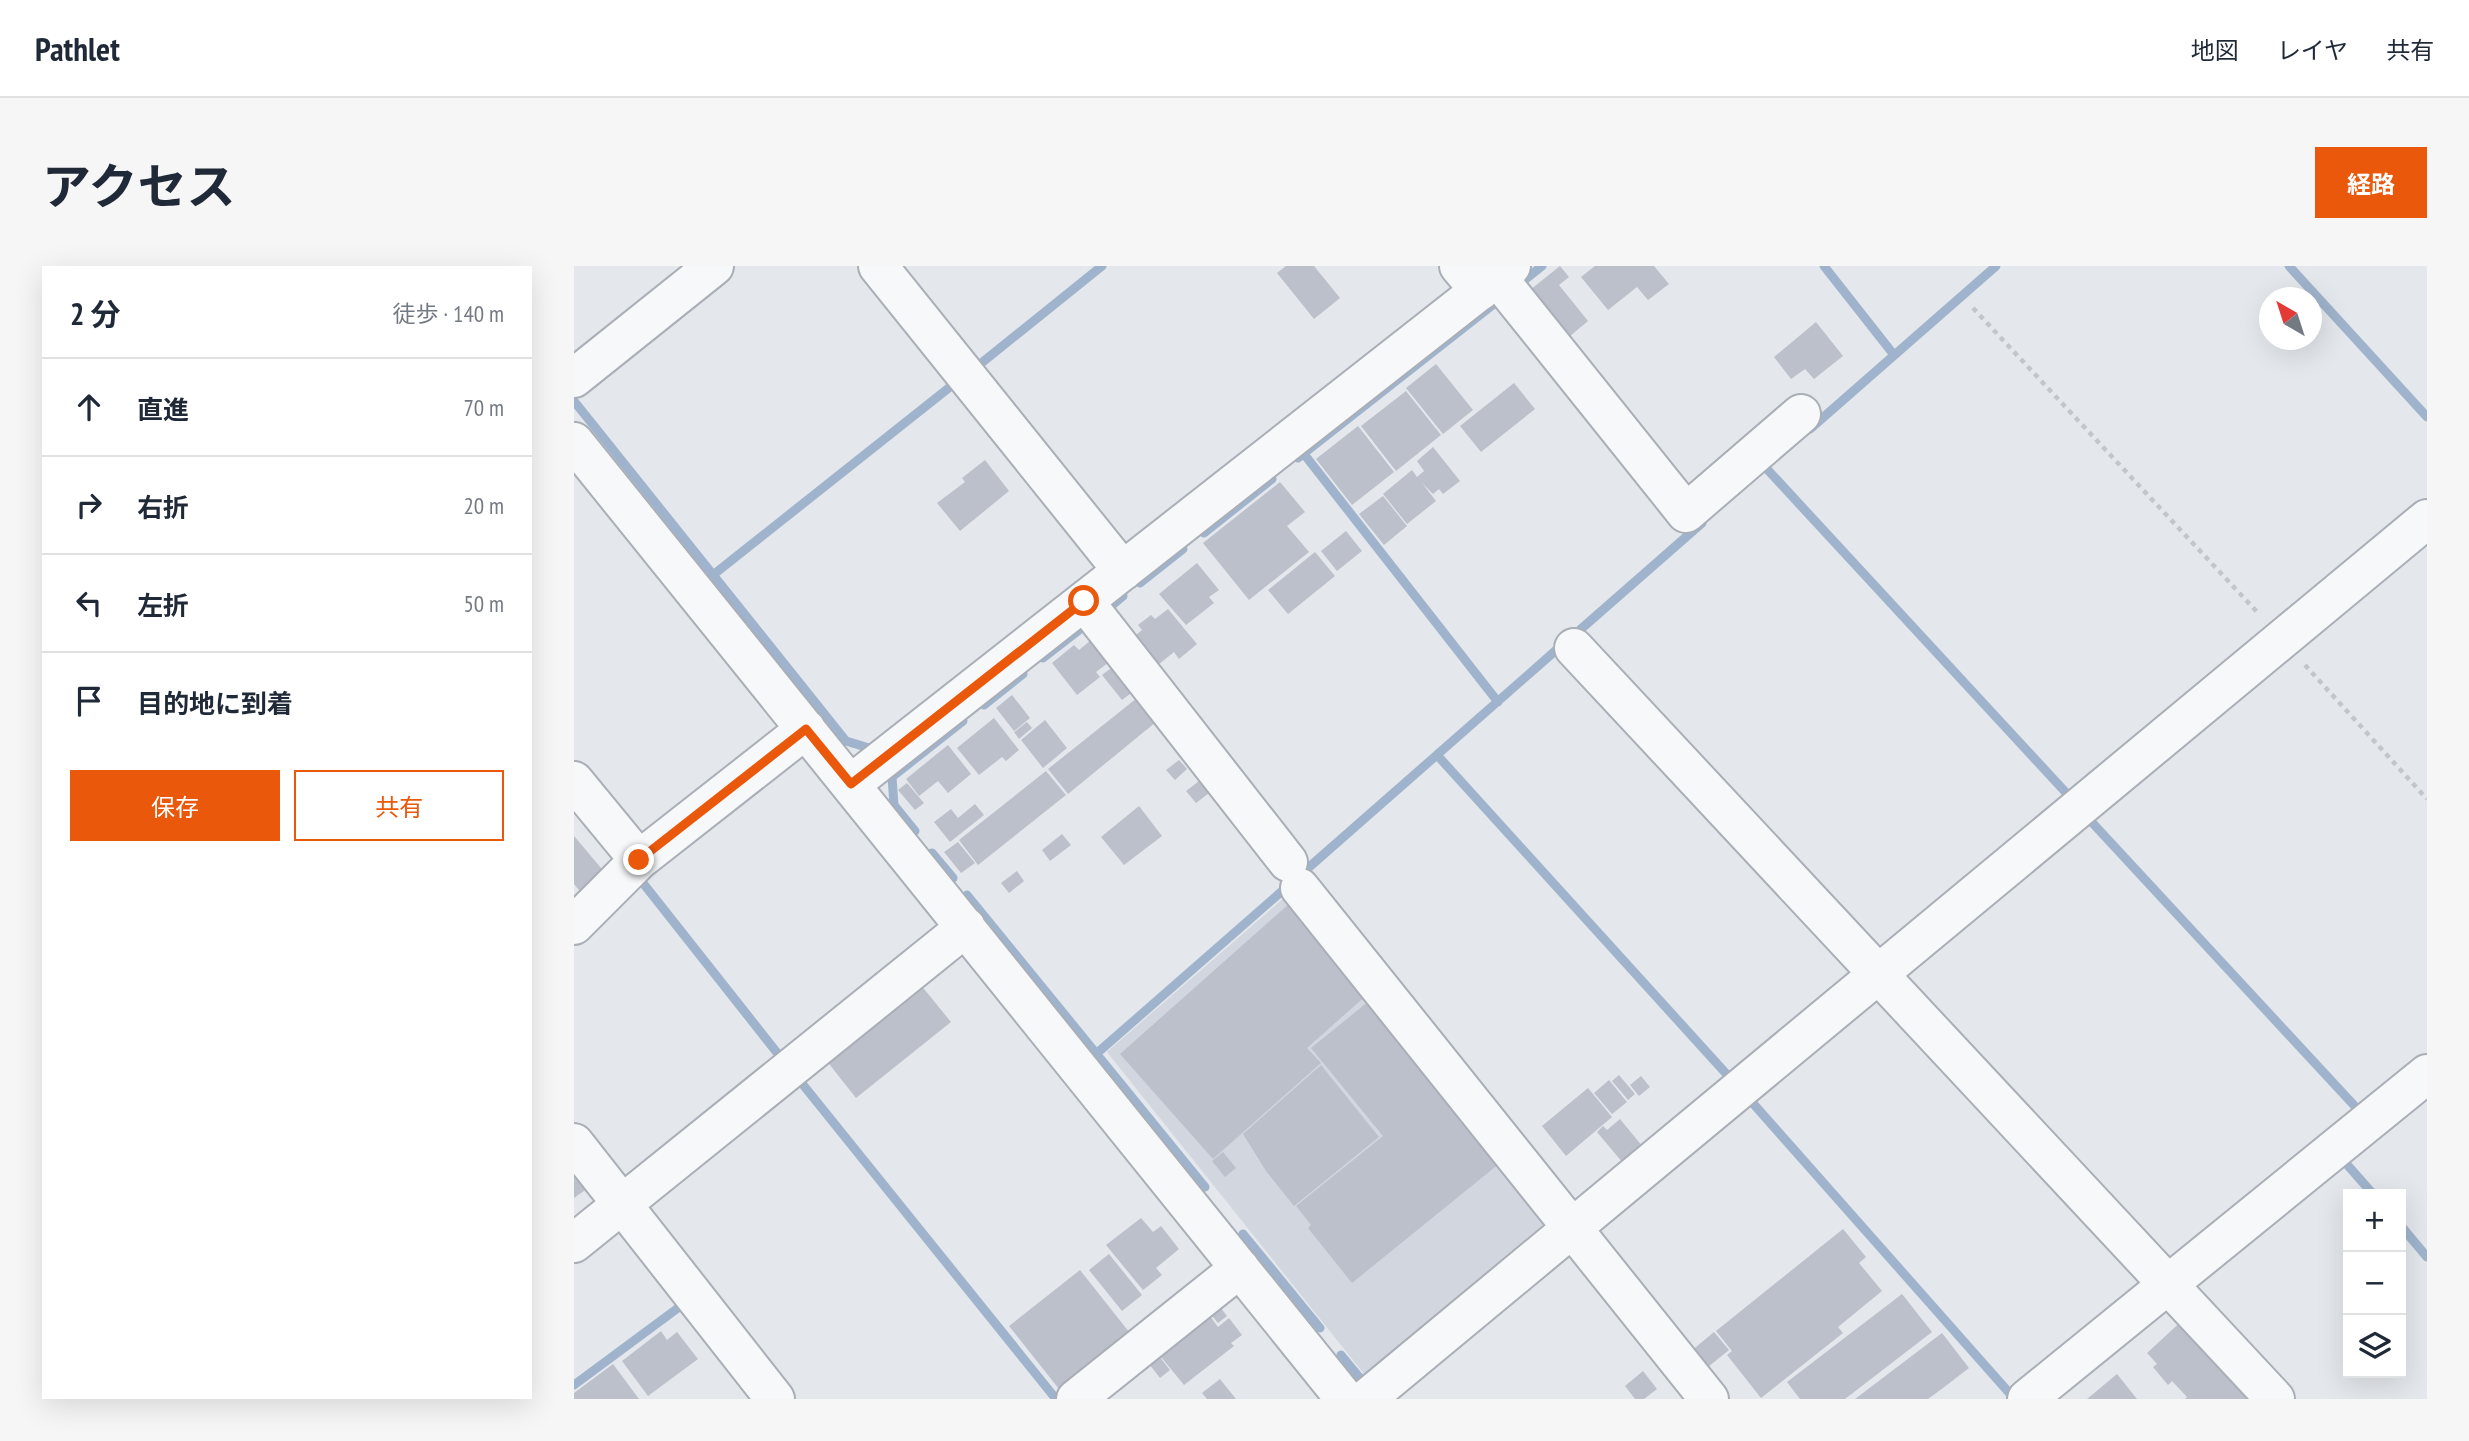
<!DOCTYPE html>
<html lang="ja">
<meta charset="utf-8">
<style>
body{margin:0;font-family:"PT Sans Narrow","Noto Sans JP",sans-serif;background:#f6f6f7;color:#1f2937}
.controls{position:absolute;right:21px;bottom:21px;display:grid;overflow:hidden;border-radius:0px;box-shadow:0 7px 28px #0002}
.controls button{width:63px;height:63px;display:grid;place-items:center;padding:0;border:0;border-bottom:2px solid #e0e1e3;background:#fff;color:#1f2937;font:35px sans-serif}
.compass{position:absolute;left:1685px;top:21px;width:63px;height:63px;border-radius:50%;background:#fff;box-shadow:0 7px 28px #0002;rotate:321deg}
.stop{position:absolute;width:21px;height:21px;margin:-16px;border:5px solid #ea580c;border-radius:50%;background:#fff}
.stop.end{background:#ea580c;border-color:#fff;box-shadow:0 2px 7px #0008}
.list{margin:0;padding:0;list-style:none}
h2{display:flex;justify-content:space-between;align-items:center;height:91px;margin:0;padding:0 28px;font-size:30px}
h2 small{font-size:23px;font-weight:400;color:#747a83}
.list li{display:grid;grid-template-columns:46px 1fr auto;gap:21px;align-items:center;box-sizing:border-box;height:98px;padding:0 28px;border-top:2px solid #e0e1e3}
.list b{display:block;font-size:26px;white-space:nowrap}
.list em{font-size:23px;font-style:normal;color:#747a83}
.actions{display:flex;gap:14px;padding:21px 28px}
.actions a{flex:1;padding:16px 0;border:2px solid #ea580c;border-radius:0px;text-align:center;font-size:24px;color:#ea580c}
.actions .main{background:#ea580c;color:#fff}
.icon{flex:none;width:38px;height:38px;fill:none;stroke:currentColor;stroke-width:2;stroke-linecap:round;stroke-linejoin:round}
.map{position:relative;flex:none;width:1853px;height:1133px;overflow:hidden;border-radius:0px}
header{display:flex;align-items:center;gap:42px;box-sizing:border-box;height:98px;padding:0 35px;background:#fff;border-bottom:2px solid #e0e1e3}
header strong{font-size:33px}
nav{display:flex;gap:38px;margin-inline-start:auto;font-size:24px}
.intro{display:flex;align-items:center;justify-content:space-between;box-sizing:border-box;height:168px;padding:0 42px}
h1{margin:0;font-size:49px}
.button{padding:18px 32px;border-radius:0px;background:#ea580c;color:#fff;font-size:24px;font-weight:700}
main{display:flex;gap:42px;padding:0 42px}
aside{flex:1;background:#fff;border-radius:0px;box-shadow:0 7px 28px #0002}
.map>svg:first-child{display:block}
</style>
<header>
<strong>Pathlet</strong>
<nav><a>地図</a><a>レイヤ</a><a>共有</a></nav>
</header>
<div class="intro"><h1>アクセス</h1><a class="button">経路</a></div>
<main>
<aside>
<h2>2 分<small>徒歩 · 140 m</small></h2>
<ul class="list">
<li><svg class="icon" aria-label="ahead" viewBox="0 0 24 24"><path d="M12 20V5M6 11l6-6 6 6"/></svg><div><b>直進</b></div><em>70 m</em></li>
<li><svg class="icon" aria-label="right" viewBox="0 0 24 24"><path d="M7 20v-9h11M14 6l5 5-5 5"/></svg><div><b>右折</b></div><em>20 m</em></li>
<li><svg class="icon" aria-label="left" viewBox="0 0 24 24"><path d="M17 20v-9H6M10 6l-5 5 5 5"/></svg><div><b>左折</b></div><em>50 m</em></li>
<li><svg class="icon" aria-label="arrive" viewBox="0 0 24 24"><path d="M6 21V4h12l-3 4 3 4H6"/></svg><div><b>目的地に到着</b></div></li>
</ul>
<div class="actions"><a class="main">保存</a><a>共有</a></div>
</aside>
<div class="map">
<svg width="1853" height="1133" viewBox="0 0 1853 1133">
<rect width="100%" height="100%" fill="#e4e7ec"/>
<path fill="#d2d6de" d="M718,625L979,954L791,1109L533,786Z"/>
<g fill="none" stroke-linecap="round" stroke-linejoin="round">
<path stroke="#9fb4cc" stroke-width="9" d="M1250,0L1320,89
M1715,0L1853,151
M948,16L968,0
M400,103L528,0
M0,135L272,475L295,482
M1236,163L1422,0
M730,188L924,436
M724,192L925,34
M1192,202L1496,531
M630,267L698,213
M139,309L381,117
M566,317L609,283
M531,345L549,330
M999,370L1128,257
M469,392L509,361
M410,439L449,408
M863,489L1157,813
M1513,551L1789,849
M341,565L320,539L318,511L389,455
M358,587L379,612
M67,610L65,612L208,793L205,796
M725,610L988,379
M393,629L631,921
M522,788L715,619
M226,815L482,1133
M1176,834L1438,1130
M1769,894L1799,928
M1827,960L1853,991
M669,968L746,1062
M767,1089L790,1117L793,1115
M0,1119L108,1039"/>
</g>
<path fill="#bbc0ca" d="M712,0H740L766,32L740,53L703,7Z
M986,0L995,11L985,19L1014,55L989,76L951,28Z
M1021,0H1080L1095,18L1074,34L1063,21L1034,44L1007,11Z
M1242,56L1269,90L1240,113L1231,103L1217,113L1200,91Z
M862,98L899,144L869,168L832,122Z
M940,117L961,143L907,186L886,160Z
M832,125L867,169L822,205L787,160Z
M784,160L820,206L778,239L742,193Z
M859,181L886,215L869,228L865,223L859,228L848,217L862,235L833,258L809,228L838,204L843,211L850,205L843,195Z
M411,194L435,225L386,265L363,237L391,216L388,212Z
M706,216L731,246L713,260L735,286L675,334L629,277Z
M809,230L833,260L810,279L785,248Z
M772,265L788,285L763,305L747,285Z
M741,286L761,310L714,348L694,324Z
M623,297L645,324L635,331L640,337L612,359L585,328Z
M594,343L623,378L605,393L600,386L574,407L551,378L568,364L564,359L577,349L581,353Z
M523,369L542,391L522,406L526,411L503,429L478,397L500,379L505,384Z
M545,396L565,421L548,434L528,409Z
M438,429L456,452L440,465L422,442Z
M563,432L582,456L494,528L474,503Z
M420,452L445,484L432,495L428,491L405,509L383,482Z
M471,454L493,482L469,502L447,474Z
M453,456L458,462L445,473L440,466Z
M374,479L397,508L374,527L364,515L345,530L332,513Z
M605,494L613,503L601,514L592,504Z
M472,505L492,529L404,599L385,574Z
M629,512L639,524L622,537L612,525Z
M333,517L350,537L341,544L324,524Z
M401,538L410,549L376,576L360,556L377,543L384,552Z
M565,540L588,570L550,599L527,571Z
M488,568L497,579L476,595L468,584Z
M0,570L33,609L9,629L0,618Z
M384,576L401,597L387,607L370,586Z
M443,605L450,615L435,627L427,617Z
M715,638L795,727L733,782L747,797L639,893L546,788Z
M346,718L377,756L282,832L252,794Z
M795,735L926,897L778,1017L734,962L737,959L722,940L809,870L737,782Z
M747,799L805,871L720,940L692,905L669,868Z
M1045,809L1061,828L1054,834L1038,815Z
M1067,810L1076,821L1065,830L1056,819Z
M1035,814L1053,836L1038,848L1020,827Z
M1014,822L1038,851L992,890L968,860Z
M1046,853L1069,881L1049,897L1023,866L1029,860L1033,864Z
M649,886L662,902L651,911L638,895Z
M4,907L14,922L0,932V910Z
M567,952L579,966L587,960L605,983L582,1002L588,1009L569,1024L532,979Z
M1269,963L1292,991L1285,997L1308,1025L1264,1061L1269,1067L1187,1132L1153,1089L1158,1085L1142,1065Z
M535,988L568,1029L548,1045L515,1004Z
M506,1004L559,1071L489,1128L435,1060Z
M1328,1028L1358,1066L1271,1133H1226L1213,1116Z
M643,1037L653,1050L644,1057L634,1045Z
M633,1046L644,1061L655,1052L668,1069L657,1077L660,1080L610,1119L583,1086Z
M1611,1052L1683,1133H1611L1613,1131L1598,1115L1594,1119L1579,1101L1583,1098L1573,1087Z
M87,1065L93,1074L103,1066L124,1093L74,1130L48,1095Z
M1140,1066L1155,1084L1124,1109L1110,1091Z
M1368,1067L1395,1102L1369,1122L1354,1133H1281Z
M582,1086L596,1104L586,1112L572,1094Z
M39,1098L65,1133H0V1127Z
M1069,1105L1083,1123L1070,1133H1061L1051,1120Z
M1543,1108L1563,1133H1513Z
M646,1113L662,1133H633L628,1127Z"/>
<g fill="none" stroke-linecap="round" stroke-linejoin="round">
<defs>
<path id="minor" d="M304,0L549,305
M885,0L906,25
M923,11L1112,247L1227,148
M0,112L140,0
M0,176L771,1133
M510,335L714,596
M1000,382L1701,1133
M0,515L65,594
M277,518L937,0
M726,622L1135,1133
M0,659L65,594L232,463
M0,877L201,1133
M0,977L392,661
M502,1133L666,1002
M792,1133L1853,253
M1453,1133L1853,808"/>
</defs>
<use href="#minor" stroke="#a9aeb7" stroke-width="42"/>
<path stroke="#c2c5cb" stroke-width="4.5" stroke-dasharray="5 5" stroke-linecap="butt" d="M1399,42L1685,348
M1731,399L1853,533"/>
<use href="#minor" stroke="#f7f8fa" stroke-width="38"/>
</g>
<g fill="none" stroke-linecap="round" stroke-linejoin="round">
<path stroke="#ea580c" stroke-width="9" d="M65,594L232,463L277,518L510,335"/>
</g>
</svg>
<div class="controls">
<button>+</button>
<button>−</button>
<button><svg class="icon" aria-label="layers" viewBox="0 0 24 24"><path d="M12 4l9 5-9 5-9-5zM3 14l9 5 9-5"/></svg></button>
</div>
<svg class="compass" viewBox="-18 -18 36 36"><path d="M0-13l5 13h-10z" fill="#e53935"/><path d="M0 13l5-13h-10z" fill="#747a83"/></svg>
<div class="stop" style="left:510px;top:335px"></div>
<div class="stop end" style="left:65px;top:594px"></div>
</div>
</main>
